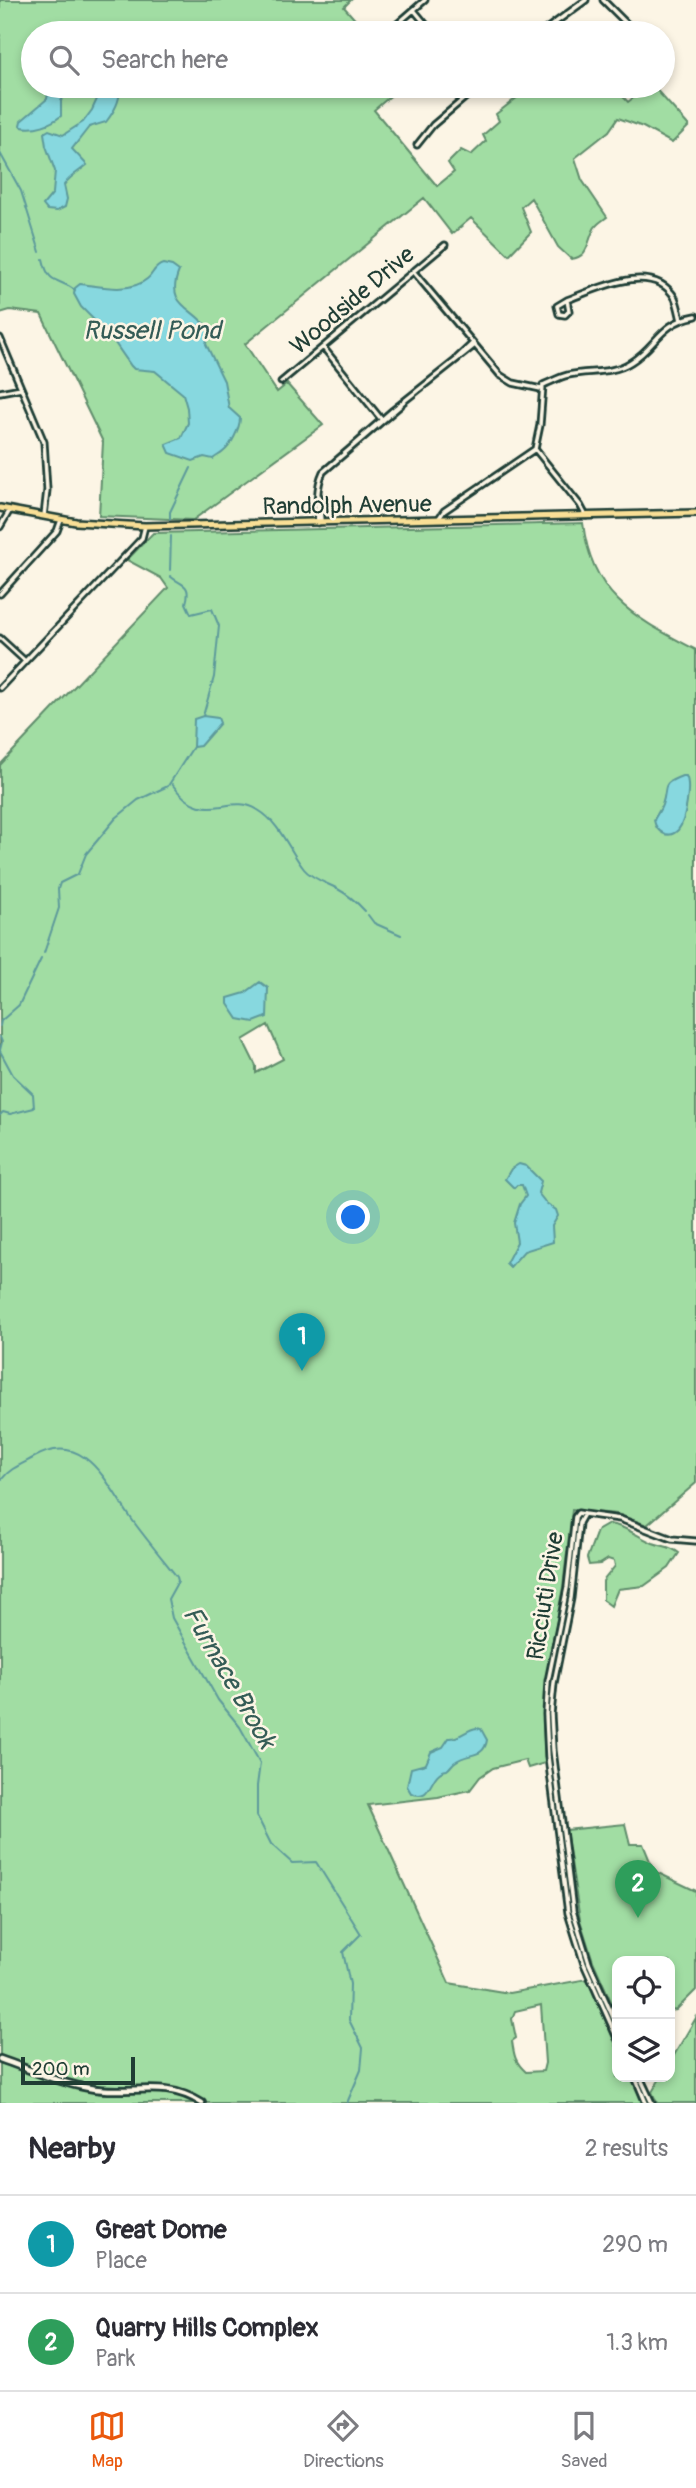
<!DOCTYPE html>
<style>
body{margin:0;font-family:Pangolin,sans-serif;background:#f7f7f7;color:#2b2b33}
.controls{position:absolute;right:21px;bottom:21px;display:grid;overflow:hidden;border-radius:14px;box-shadow:0 4px 10px #0003}
.controls button{width:63px;height:63px;display:grid;place-items:center;padding:0;border:0;border-bottom:2px solid #e1e1e2;background:#fff;color:#2b2b33;font:35px sans-serif}
.scale{position:absolute;left:21px;bottom:18px;width:114px;box-sizing:border-box;padding-left:7px;border:4px solid #1f3d34;border-top:0;font-size:19px;line-height:24px;white-space:nowrap;color:#1f3d34;-webkit-text-stroke:5px #fcf5e5;paint-order:stroke}
.you{position:absolute;left:354px;top:1218px;width:24px;height:24px;margin:-18px;border:5px solid #fff;border-radius:50%;background:#1a73e8;box-shadow:0 0 0 10px #1a73e833}
.badge{display:grid;place-items:center;width:46px;height:46px;border-radius:50%;background:#ea580c;color:#fff;font-size:23px;font-weight:700}
.pin{position:absolute;translate:-50% -58px;filter:drop-shadow(0 2px 4px #0008)}
.pin::after{content:'';position:absolute;top:37px;width:24px;height:21px;background:inherit;clip-path:polygon(0 0,100% 0,50% 100%)}
.list{margin:0;padding:0;list-style:none}
h2{display:flex;justify-content:space-between;align-items:center;height:91px;margin:0;padding:0 28px;font-size:30px}
h2 small{font-size:23px;font-weight:400;color:#7c7c81}
.list li{display:grid;grid-template-columns:46px 1fr auto;gap:21px;align-items:center;box-sizing:border-box;height:98px;padding:0 28px;border-top:2px solid #e1e1e2}
.list b{display:block;font-size:26px;white-space:nowrap}
.list p{margin:0;font-size:23px;white-space:nowrap;color:#7c7c81}
.list em{font-size:23px;font-style:normal;color:#7c7c81}
.icon{flex:none;width:38px;height:38px;fill:none;stroke:currentColor;stroke-width:2;stroke-linecap:round;stroke-linejoin:round}
.map{position:relative;flex:none;width:696px;height:2103px;overflow:hidden}
.search{position:absolute;background:#fff;box-shadow:0 4px 10px #0003;left:21px;right:21px;top:21px;height:77px;display:flex;align-items:center;gap:18px;box-sizing:border-box;padding:0 24px;border-radius:38px;color:#7c7c81;font-size:26px}
.sheet{height:287px;background:#fff}
nav{display:flex;justify-content:space-around;align-items:center;box-sizing:border-box;height:98px;border-top:2px solid #e1e1e2;background:#fff;font-size:19px;color:#7c7c81}
nav a{display:grid;justify-items:center;gap:4px}
nav .on{color:#ea580c}
.map>svg:first-child{display:block}
</style>
<div class="map">
<svg width="696" height="2103" viewBox="0 0 696 2103">
<rect width="100%" height="100%" fill="#fcf5e5"/>
<filter id="ink" filterUnits="userSpaceOnUse"><feTurbulence type="fractalNoise" baseFrequency=".0143" numOctaves="2"/><feDisplacementMap in="SourceGraphic" scale="14" xChannelSelector="R" yChannelSelector="G"/><feConvolveMatrix kernelMatrix="1 2 1 2 8 2 1 2 1" color-interpolation-filters="sRGB"/></filter>
<g filter="url(#ink)">
<path fill="#a1dda3" stroke="#608d6c" stroke-width="2" fill-rule="evenodd" d="M0,0H351L344,7L367,33H33V86H402L374,110L437,186L454,172L448,163L461,150L471,155L486,141L483,135L499,121L496,114L532,86L545,93L555,86H613L628,102L648,86H653L689,126L672,143L643,127L618,118L609,131L575,158L582,180L607,217C602,221 596,224 594,229C587,242 589,257 571,259L558,247L531,198L521,207L531,232L509,255L471,218L452,234L424,198L245,344L277,392L287,384L323,425L193,520L99,516L103,442L41,314L10,310L0,313Z
M583,523C592,598 636,618 696,650V1483L647,1525L617,1514L572,1510L563,1587L545,1687L543,1720L545,1763L528,1768L525,1760L493,1768L480,1777L470,1790L438,1797L368,1805L449,1983L509,1993L587,1979L617,2047V2077H631L642,2103H0V765L168,588L161,578L127,560L153,533ZM268,1025L283,1059L256,1073V1066L243,1040ZM541,2005L545,2063L543,2071L526,2072C515,2062 514,2056 512,2041L516,2038L512,2019L515,2011Z
M609,1524C626,1526 638,1537 653,1543C664,1547 669,1545 679,1553L669,1568L644,1586L618,1589L611,1606L603,1600V1581L615,1566L614,1561L608,1559L600,1564L589,1565L587,1558L597,1531Z
M625,1824L630,1844H643L654,1871L696,1891V1990L676,2010L670,2011V1961H617V2015L593,1961L580,1920L566,1830Z
M696,2018V2103H657L652,2092L661,2077H670V2062Z"/>
<path fill="#87d8df" stroke="#5d9a9b" stroke-width="2" d="M49,86H71L61,101V116C51,124 35,130 22,127L20,125L21,121L47,99Z
M103,86H119C122,98 113,113 106,122L89,127L72,149L87,165C80,171 70,176 64,185L67,199L65,207L57,211L47,210L43,205L53,193L55,171L46,146L44,133L49,130L63,135L83,122L92,110Z
M163,264L172,266L179,271C164,307 195,307 209,330L206,344L224,381L229,408L240,418C240,428 231,446 223,452C220,455 216,456 213,459L204,457L193,461L170,453L166,444L181,438L188,423L187,408L183,394L155,371L134,369L131,366L110,336L81,307L74,294L75,288L80,284C100,286 129,294 147,279C154,274 153,267 163,264Z
M203,716L218,718L220,723L200,746L193,747L194,719Z
M682,776H686C691,785 686,821 678,830C668,840 656,832 654,820C656,815 660,811 662,805C669,785 659,785 682,776Z
M260,982L268,988L267,1017L254,1022L238,1019L228,1004V998L245,993Z
M519,1164L526,1166L541,1181L538,1193L546,1203L556,1210L558,1216L552,1226L553,1242L524,1251L510,1267L506,1263L517,1242L514,1223L520,1204L526,1196L522,1185H517L514,1188L505,1179L511,1169Z
M477,1728L481,1729L487,1740C484,1759 468,1752 455,1762C452,1764 450,1768 447,1770C428,1772 434,1803 411,1793L407,1786L411,1768L426,1764L431,1752L443,1747L449,1738C460,1739 466,1729 477,1728Z"/>
<g fill="none" stroke-linecap="round" stroke-linejoin="round">
<path stroke="#5d9a9b" stroke-width="2" d="M0,153L21,191L40,252
M43,259C49,286 57,277 75,290
M170,519V512L191,468
M170,570L171,536
M170,576C181,586 192,583 186,603L191,614L212,609L219,626L214,677L203,716
M172,784C204,829 229,791 258,810C280,823 289,850 304,869C311,878 326,883 336,888C347,894 357,902 365,911
M368,915L374,923L401,935
M44,953L59,908L58,889L60,883L78,874L86,854L116,818L138,800L168,786L193,747
M0,1026L1,1021L19,1005L41,959
M0,1037L2,1042L0,1050
M0,1051L13,1075L33,1094L34,1108L10,1114L3,1112L0,1115
M2,1479C9,1469 22,1464 33,1458C86,1427 108,1487 133,1521C147,1540 162,1558 177,1577L178,1581L168,1599L172,1618L218,1700L240,1727L260,1763L257,1786V1816L271,1844L292,1863L316,1862L361,1934L343,1952L350,1984L349,2020L363,2048L361,2070L347,2103"/>
<defs>
<path id="street" d="M603,0L636,33
M414,10L433,33
M387,33L425,0
M541,33L586,0
M663,60L667,65
M417,145L433,125L479,86
M413,271L500,375L513,383L541,389
M567,300L569,311L565,315L559,314L557,306L567,300C597,289 653,260 675,298C678,305 679,312 681,320
M0,338L44,442L47,490L44,516
M323,347L381,419
M457,358L473,343
M281,382L445,245
M0,392L21,388
M363,436L393,410L475,345
M535,449L580,505L586,516
M319,496L321,521
M439,518L444,511L535,449L540,425L543,385C551,382 559,377 568,375C590,370 611,375 631,362C658,345 659,323 696,316
M318,523C317,506 316,487 323,472L401,405
M0,527L10,510
M0,594L57,531L61,520
M0,638L25,661
M0,688L142,538L145,526
M584,1514L578,1513L575,1517L567,1588L548,1681L546,1714L548,1757L568,1913L584,1964L617,2038
M584,1514L579,1523L571,1598L554,1683L551,1714L553,1750L573,1911L589,1963L617,2026
M584,1514L620,1519L672,1539L696,1541
M635,2077L646,2103
M640,2077L652,2103"/>
<path id="secondary" d="M0,2059C29,2069 59,2083 89,2088C130,2096 163,2078 202,2103"/>
<path id="primary" d="M0,508L76,522L145,526L696,513"/>
</defs>
<use href="#street" stroke="#1f3d34" stroke-width="9"/>
<use href="#secondary" stroke="#1f3d34" stroke-width="10"/>
<use href="#primary" stroke="#1f3d34" stroke-width="10"/>
<use href="#street" stroke="#fcf5e5" stroke-width="3.5"/>
<use href="#secondary" stroke="#fcf5e5" stroke-width="4.5"/>
<use href="#primary" stroke="#f9df96" stroke-width="5"/>
</g>
</g>
<g text-anchor="middle" stroke-width="5" stroke-linejoin="round" paint-order="stroke">
<g font-size="24" fill="#1f3d34" stroke="#fcf5e5">
<text transform="translate(352 300) rotate(-40)" y="8">Woodside Drive</text>
<text transform="translate(347 505) rotate(-1)" y="8">Randolph Avenue</text>
<text transform="translate(545 1596) rotate(-81)" y="8">Ricciuti Drive</text>
</g>
<g font-size="26" font-style="italic" fill="#345c56" stroke="#fcf5e5">
<text x="152" y="339">Russell Pond</text>
<text transform="translate(230 1677) rotate(60)" y="9">Furnace Brook</text>
</g>
</g>
</svg>
<div class="controls">
<button><svg class="icon" aria-label="locate" viewBox="0 0 24 24"><circle cx="12" cy="12" r="6"/><path d="M12 2v4M12 18v4M2 12h4M18 12h4"/></svg></button>
<button><svg class="icon" aria-label="layers" viewBox="0 0 24 24"><path d="M12 4l9 5-9 5-9-5zM3 14l9 5 9-5"/></svg></button>
</div>
<div class="scale">200 m</div>
<div class="you"></div>
<div class="pin badge" style="left:302px;top:1371px;background:#0f9aa8">1</div>
<div class="pin badge" style="left:638px;top:1918px;background:#2e9e5b">2</div>
<div class="search"><svg class="icon" aria-label="search" viewBox="0 0 24 24"><circle cx="10" cy="10" r="6"/><path d="M15 15l6 6"/></svg>Search here</div>
</div>
<section class="sheet">
<h2>Nearby<small>2 results</small></h2>
<ul class="list">
<li><span class="badge" style="background:#0f9aa8">1</span><div><b>Great Dome</b><p>Place</p></div><em>290 m</em></li>
<li><span class="badge" style="background:#2e9e5b">2</span><div><b>Quarry Hills Complex</b><p>Park</p></div><em>1.3 km</em></li>
</ul>
</section>
<nav>
<a class="on"><svg class="icon" aria-label="map" viewBox="0 0 24 24"><path d="M3 6l6-2 6 2 6-2v14l-6 2-6-2-6 2zM9 4v14M15 6v14"/></svg>Map</a>
<a><svg class="icon" aria-label="directions" viewBox="0 0 24 24"><path d="M12 3l9 9-9 9-9-9zM9 14v-3h6M13 9l2 2-2 2"/></svg>Directions</a>
<a><svg class="icon" aria-label="saved" viewBox="0 0 24 24"><path d="M7 4h10v16l-5-4-5 4z"/></svg>Saved</a>
</nav>
